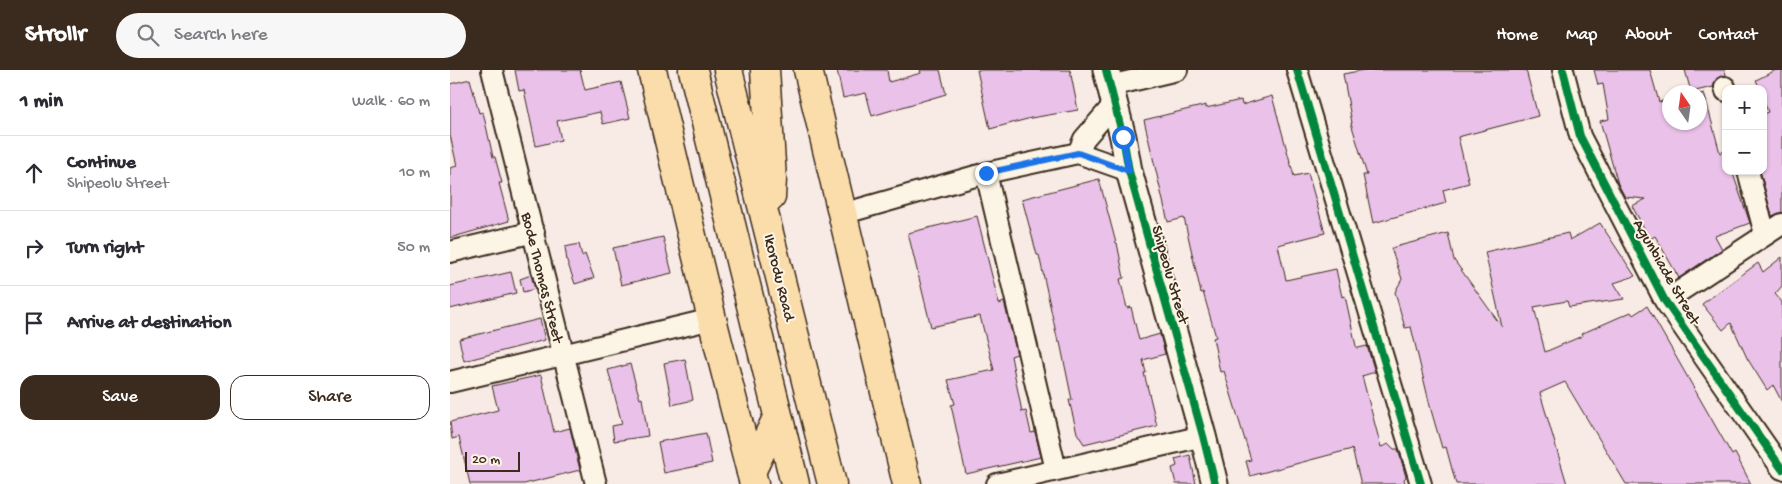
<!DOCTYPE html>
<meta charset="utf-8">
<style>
body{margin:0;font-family:"Gochi Hand",sans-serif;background:#f7f7f7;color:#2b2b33}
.controls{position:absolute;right:15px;top:15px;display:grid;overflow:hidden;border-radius:10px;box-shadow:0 1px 4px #0004}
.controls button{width:45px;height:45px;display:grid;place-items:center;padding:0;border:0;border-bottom:1px solid #e1e1e2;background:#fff;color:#2b2b33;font:25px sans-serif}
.compass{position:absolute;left:1212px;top:15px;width:45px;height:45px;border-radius:50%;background:#fff;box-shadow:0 1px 4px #0004;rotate:347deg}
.scale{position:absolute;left:15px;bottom:12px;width:55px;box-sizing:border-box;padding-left:5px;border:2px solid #3b2a1e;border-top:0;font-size:14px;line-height:18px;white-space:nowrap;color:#3b2a1e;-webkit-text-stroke:4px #fcf5e5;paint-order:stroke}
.stop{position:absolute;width:15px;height:15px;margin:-11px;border:4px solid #1a73e8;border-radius:50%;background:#fff}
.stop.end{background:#1a73e8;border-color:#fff;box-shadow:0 1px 5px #0008}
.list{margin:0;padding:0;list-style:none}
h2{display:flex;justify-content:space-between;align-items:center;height:65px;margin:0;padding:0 20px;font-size:21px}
h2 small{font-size:16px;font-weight:400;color:#7c7c81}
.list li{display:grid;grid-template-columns:32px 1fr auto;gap:15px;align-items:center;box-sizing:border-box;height:75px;padding:0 20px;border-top:1px solid #e1e1e2}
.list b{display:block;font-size:19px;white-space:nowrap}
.list p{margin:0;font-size:16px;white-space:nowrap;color:#7c7c81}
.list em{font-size:16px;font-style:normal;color:#7c7c81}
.actions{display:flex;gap:10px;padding:15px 20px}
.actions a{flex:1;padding:11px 0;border:1px solid #3b2a1e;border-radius:15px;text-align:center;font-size:18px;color:#3b2a1e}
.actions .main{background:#3b2a1e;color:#fff}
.icon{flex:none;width:28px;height:28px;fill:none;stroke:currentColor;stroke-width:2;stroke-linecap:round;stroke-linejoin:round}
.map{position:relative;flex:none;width:1332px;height:414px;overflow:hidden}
header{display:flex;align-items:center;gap:30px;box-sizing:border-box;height:70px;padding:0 25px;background:#3b2a1e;color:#fff}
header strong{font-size:24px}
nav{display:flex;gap:28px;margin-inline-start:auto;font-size:18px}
.search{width:350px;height:45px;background:#f7f7f7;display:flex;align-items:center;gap:12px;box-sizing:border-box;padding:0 18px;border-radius:28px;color:#7c7c81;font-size:19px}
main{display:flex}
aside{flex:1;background:#fff}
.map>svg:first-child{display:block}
</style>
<header>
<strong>Strollr</strong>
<div class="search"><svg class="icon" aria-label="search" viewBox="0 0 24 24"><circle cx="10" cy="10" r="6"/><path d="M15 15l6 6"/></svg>Search here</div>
<nav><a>Home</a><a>Map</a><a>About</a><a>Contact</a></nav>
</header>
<main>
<aside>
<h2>1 min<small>Walk · 60 m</small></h2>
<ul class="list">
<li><svg class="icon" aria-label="ahead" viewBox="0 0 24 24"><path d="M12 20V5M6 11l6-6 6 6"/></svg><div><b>Continue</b><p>Shipeolu Street</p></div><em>10 m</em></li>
<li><svg class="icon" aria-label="right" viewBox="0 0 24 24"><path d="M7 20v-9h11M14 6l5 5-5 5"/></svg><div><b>Turn right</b></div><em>50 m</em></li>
<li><svg class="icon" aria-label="arrive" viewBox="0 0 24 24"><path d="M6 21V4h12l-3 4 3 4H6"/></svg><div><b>Arrive at destination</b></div></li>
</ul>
<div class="actions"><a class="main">Save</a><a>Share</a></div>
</aside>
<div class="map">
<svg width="1332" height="414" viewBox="0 0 1332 414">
<rect width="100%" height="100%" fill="#f8ebe6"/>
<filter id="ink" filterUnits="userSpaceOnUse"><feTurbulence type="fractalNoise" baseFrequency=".02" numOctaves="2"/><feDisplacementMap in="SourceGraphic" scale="10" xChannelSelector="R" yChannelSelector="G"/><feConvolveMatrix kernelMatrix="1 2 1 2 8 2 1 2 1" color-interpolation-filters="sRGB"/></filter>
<g filter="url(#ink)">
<path fill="#eac1e9" stroke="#3b2a1e" d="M65,0H130L135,20L171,12L180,48L153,54L150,42L107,51L111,70L86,76L74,20L69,21Z
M387,0H437L439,12L471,3L470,0H490L496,24L422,46L416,23L393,28Z
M527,0H620L628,40L581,48L540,59Z
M914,0H1076L1088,46L1008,67L1019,113L993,120L996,133L923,153L913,105H917L901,53H902L893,4Z
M1144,0H1200L1209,32L1220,29V52H1250V24L1254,23L1270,83L1276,80V101H1282L1300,153L1265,166L1272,179L1229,208L1205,166L1200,169L1182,136L1196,129L1175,127L1168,114L1150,51L1159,49L1153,14L1148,15Z
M1235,0H1275L1276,5L1267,8L1263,17L1241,22Z
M1326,0H1332V142L1322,146L1310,101H1313V44L1318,42L1313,29V19H1310L1306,10Z
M20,9L29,43L33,42L43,87H45L52,113H49L59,151L0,168V98L7,96L0,65V14Z
M822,26L844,106L858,103L875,163L828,175L836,210L886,199L892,227L895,226L906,276L908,278L917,276L925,302L912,306L931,377L939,374L944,379H948L956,407L954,409L955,414H911L902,379L800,406L796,391L801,390L774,301L770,302L763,268L766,267L753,222L751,223L734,148L718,152L694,50L756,35V38L791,30L792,35Z
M649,109L666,173H667L674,208L670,209L677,238L681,237L689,270L710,264L715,284L693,290L696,303H694L707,356L634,374L627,363L619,330H622L610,272H608L589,185H587L572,129Z
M527,146L549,234L554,232L567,284L561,286L572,342L576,341L581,363L585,362L591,387L516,404L501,335L505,334L498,310L544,300L530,246L481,257L458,163Z
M1150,153L1185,206L1164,213L1174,229L1119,237L1117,231L1084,237L1095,282L1132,266L1131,264L1181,242L1183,245L1197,236L1282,385L1285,383L1301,414H1176L1115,312L1090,323L1117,414H1006L996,377L992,378L981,340L961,257L955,258L945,222L952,209L941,178L998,163L1004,190L1052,257L1035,182L1118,163L1120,170Z
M213,167L222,203L171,215L163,178Z
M129,174L132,186L135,184L144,208L125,214L117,191L115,177Z
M1332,187V216L1325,224L1332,232V332L1323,315L1317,320L1297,288L1281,253L1273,260L1252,234L1308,193L1313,202Z
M61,202L66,223L0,239V216Z
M81,205L85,219L73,222L70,209Z
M90,249L95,270L14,291L9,269Z
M235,289L243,330L222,335L214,293Z
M180,294L190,329L192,328L198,366L164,371L162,356L172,354L158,300Z
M91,305L104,362L120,358L130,400L74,414H20L9,367L2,369L0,352L48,340L42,316Z
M256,363L262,393L214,403L208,372Z
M740,385L746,414H726L722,398L727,396L725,389Z"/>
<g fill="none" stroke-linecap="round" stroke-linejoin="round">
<defs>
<path id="minor" d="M42,0L146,414
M847,0L971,414
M1113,0L1130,66L1215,231L1332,399
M660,16L727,0
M1275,17L1276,21
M628,83L634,69L665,33
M1298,101L1315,164
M536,103L606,400
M392,144L536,103L628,83L679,101
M0,182L84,162
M1215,231L1332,154
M0,312L262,249
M547,414L753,366"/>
<path id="tertiary" d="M656,0L673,67L679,101L753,366L765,414"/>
<path id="primary" d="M202,0L262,249L304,414
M358,0L457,414"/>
<path id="motorway" d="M243,0L345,414
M278,0L382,414
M315,0L322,109L321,127
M301,402L328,346"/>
</defs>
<use href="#minor" stroke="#3b2a1e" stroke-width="24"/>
<use href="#tertiary" stroke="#3b2a1e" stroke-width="29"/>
<use href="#primary" stroke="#3b2a1e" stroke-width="31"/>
<use href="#motorway" stroke="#3b2a1e" stroke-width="31"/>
<use href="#minor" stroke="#fcf5e5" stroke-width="20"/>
<use href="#tertiary" stroke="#fcf5e5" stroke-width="25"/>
<use href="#primary" stroke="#faddab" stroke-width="28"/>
<use href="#motorway" stroke="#faddab" stroke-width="28"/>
<defs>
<path id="cycleway" d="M656,0L673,67L679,101L753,366L765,414
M847,0L971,414
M1113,0L1130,66L1215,231L1332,399"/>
</defs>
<use href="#cycleway" stroke="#fcf5e5" stroke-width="11"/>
<use href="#cycleway" stroke="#00873e" stroke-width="8"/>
</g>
</g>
<g fill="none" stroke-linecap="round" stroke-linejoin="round" filter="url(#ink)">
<path stroke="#1a73e8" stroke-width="6" d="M536,103L628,83L679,101L673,67"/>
</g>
<g text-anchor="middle" stroke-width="4" stroke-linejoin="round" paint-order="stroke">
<g font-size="16" fill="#3b2a1e" stroke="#fcf5e5">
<text transform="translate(1218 201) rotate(60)" y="6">Agunbiade Street</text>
<text transform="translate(722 204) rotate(74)" y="6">Shipeolu Street</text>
<text transform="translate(94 207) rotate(76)" y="6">Bode Thomas Street</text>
<text transform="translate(331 207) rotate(76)" y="6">Ikorodu Road</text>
</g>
</g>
</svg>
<div class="controls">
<button>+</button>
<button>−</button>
</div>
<svg class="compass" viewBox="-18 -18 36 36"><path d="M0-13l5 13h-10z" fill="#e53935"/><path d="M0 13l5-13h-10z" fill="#7c7c81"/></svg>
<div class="scale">20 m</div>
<div class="stop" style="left:673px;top:67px"></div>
<div class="stop end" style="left:536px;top:103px"></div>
</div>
</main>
